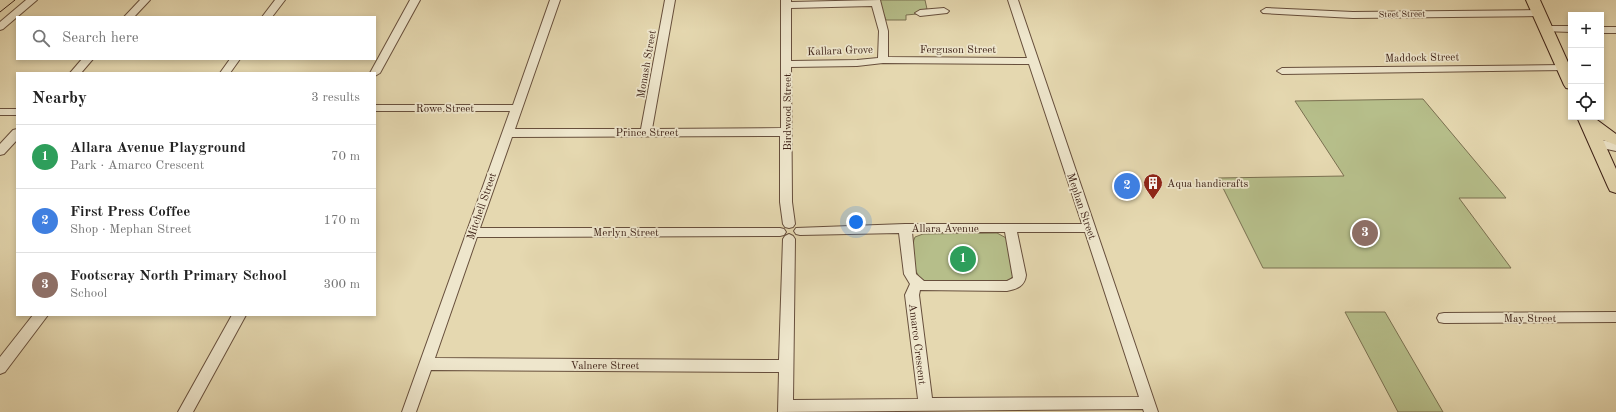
<!DOCTYPE html>
<meta charset="utf-8">
<style>
body{margin:0;font-family:"Old Standard TT",serif;background:#f2f2f2;color:#222}
.controls{position:absolute;right:12px;top:12px;display:grid;overflow:hidden;border-radius:0px;box-shadow:0 2px 6px #0003}
.controls button{width:36px;height:36px;display:grid;place-items:center;padding:0;border:0;border-bottom:1px solid #e0e0e0;background:#fff;color:#222;font:20px sans-serif}
.you{position:absolute;left:856px;top:222px;width:14px;height:14px;margin:-10px;border:3px solid #fff;border-radius:50%;background:#1a73e8;box-shadow:0 0 0 6px #1a73e833}
.badge{display:grid;place-items:center;width:26px;height:26px;border-radius:50%;background:#8f2418;color:#fff;font-size:13px;font-weight:700}
.pin{position:absolute;translate:-50% -50%;border:2px solid #fff;box-shadow:0 1px 4px #0006}
.list{margin:0;padding:0;list-style:none}
h2{display:flex;justify-content:space-between;align-items:center;height:52px;margin:0;padding:0 16px;font-size:17px}
h2 small{font-size:13px;font-weight:400;color:#767676}
.list li{display:grid;grid-template-columns:26px 1fr auto;gap:12px;align-items:center;box-sizing:border-box;height:64px;padding:0 16px;border-top:1px solid #e0e0e0}
.list b{display:block;font-size:15px;white-space:nowrap}
.list p{margin:0;font-size:13px;white-space:nowrap;color:#767676}
.list em{font-size:13px;font-style:normal;color:#767676}
.icon{flex:none;width:22px;height:22px;fill:none;stroke:currentColor;stroke-width:2;stroke-linecap:round;stroke-linejoin:round}
.map{position:relative;flex:none;width:1616px;height:412px;overflow:hidden}
.search{position:absolute;background:#fff;box-shadow:0 2px 6px #0003;left:16px;top:16px;width:360px;height:44px;display:flex;align-items:center;gap:10px;box-sizing:border-box;padding:0 14px;border-radius:0px;color:#767676;font-size:15px}
.panel{position:absolute;background:#fff;box-shadow:0 2px 6px #0003;left:16px;top:72px;width:360px;height:244px;border-radius:0px}
.map>svg:first-child{display:block}
</style>
<div class="map">
<svg width="1616" height="412" viewBox="0 0 1616 412">
<rect width="100%" height="100%" fill="#e5d8b0"/>
<filter id="stains"><feTurbulence type="fractalNoise" baseFrequency=".005" numOctaves="4"/><feColorMatrix values="0 0 0 0 .2 0 0 0 0 .09 0 0 0 0 .02 0 0 0 .5 -.17"/></filter>
<radialGradient id="worn" r=".72"><stop offset=".6" stop-color="#630" stop-opacity="0"/><stop offset="1" stop-color="#630" stop-opacity=".3"/></radialGradient>
<path fill="#b6be8a" stroke="#7a7050" d="M880,0H925L927,9L919,11L917,14L906,15V20H886L879,3Z
M1423,99L1506,198H1459L1511,268H1263L1218,178L1344,176L1295,101Z
M997,233L1008,239L1016,273L1008,281L928,282C924,281 920,279 918,275C913,268 911,244 915,237L923,234Z
M1345,312H1385L1443,412H1398Z"/>
<g fill="none" stroke-linecap="round" stroke-linejoin="round">
<defs>
<path id="minor" d="M26,0H37L3,29L0,30V22Z
M140,0H150L134,17H124Z
M275,0H285L272,17H262Z
M410,0H420L380,73L375,76V73H370Z
M550,0H560L515,129H641L665,0H675L652,129L781,128V0H791V2L880,0L888,31V57L1027,58L1008,0H1018L1158,412H1144L1143,409L778,412L779,372L431,370L416,412H402L510,111H375V105H513ZM872,6L879,31L878,58L857,60L791,61V8ZM883,63L1029,64L1082,224H905L796,228L794,231L796,234L800,235L899,233L904,274L910,284L905,295L918,399L793,400L795,239L793,236L789,234L785,236L783,239L779,360L435,358L477,237L780,236L784,235L786,232L784,229L780,228H480L512,137L780,136V202L783,224L785,227L789,228L793,227L795,224L792,202L791,67L857,66ZM912,232H1005L1013,278L1007,281H924L916,274ZM1017,232H1085L1139,397L932,398L919,295L920,290L1007,291C1017,289 1025,286 1026,275Z
M944,8L949,11L947,13L920,16L915,13L920,10Z
M1266,8L1353,12L1539,10L1544,13L1539,16L1353,18L1263,13L1261,11Z
M1546,26H1571V32L1543,31L1541,29L1543,27Z
M1601,27H1616V33H1601Z
M82,59H93L81,73H70Z
M230,59H240L230,73H220Z
M1563,65L1567,66L1568,68L1567,70L1282,74L1277,71L1282,68Z
M0,109H17V115H0Z
M17,129V140L4,154L0,155V144L13,130Z
M1597,139L1616,143V151L1593,146L1591,143L1593,140Z
M1616,312V322L1444,323L1439,322L1437,318L1439,314L1444,313Z
M33,315H48L5,372L0,374V357Z
M232,315H246L193,412H178Z"/>
<path id="highway" d="M1526,0H1540L1571,69V89L1566,88L1564,85Z
M1577,117H1593L1616,134V145L1603,140L1616,169V193L1610,191L1608,187Z"/>
</defs>
<use href="#minor" stroke="#674f3c" stroke-width="2"/>
<use href="#highway" stroke="#3d2116" stroke-width="2"/>
<use href="#minor" fill="#eee6cc" fill-rule="evenodd"/>
<use href="#highway" fill="#e5d8b0" fill-rule="evenodd"/>
<path stroke="#3d2116" stroke-width="1" d="M0,12L15,0"/>
</g>
<defs>
<symbol id="building-pin" viewBox="-11 -11 22 30"><path d="M0 17L-7.5 6A9.5 9.5 0 1 1 7.5 6Z" fill="#8f2418" stroke="#eee6cc"/><path d="M-4-6H4V6H1V3H-1V6H-4ZM-2.5-4.3h1.7v1.8h-1.7ZM.8-4.3h1.7v1.8H.8ZM-2.5-1h1.7V.8h-1.7ZM.8-1h1.7V.8H.8Z" fill="#fff"/></symbol>
</defs>
<g fill-rule="evenodd">
<use href="#building-pin" x="1142" y="172" width="22" height="30"/>
</g>
<g text-anchor="middle" stroke-width="3.5" stroke-linejoin="round" paint-order="stroke">
<g font-size="9" fill="#3d2116" stroke="#eee6cc">
<text transform="translate(1402 14) rotate(-1)" y="3">Steet Street</text>
</g>
<g font-size="11" fill="#3d2116" stroke="#eee6cc">
<text x="958" y="53">Ferguson Street</text>
<text transform="translate(840 50) rotate(-2)" y="4">Kallara Grove</text>
<text transform="translate(1422 57) rotate(-1)" y="4">Maddock Street</text>
<text transform="translate(646 64) rotate(-80)" y="4">Monash Street</text>
<text x="445" y="112">Rowe Street</text>
<text transform="translate(787 112) rotate(-90)" y="4">Birdwood Street</text>
<text x="647" y="136">Prince Street</text>
<text transform="translate(481 206) rotate(-71)" y="4">Mitchell Street</text>
<text transform="translate(1082 206) rotate(71)" y="4">Mephan Street</text>
<text x="945" y="232">Allara Avenue</text>
<text x="626" y="236">Merlyn Street</text>
<text x="1530" y="322">May Street</text>
<text transform="translate(918 344) rotate(83)" y="4">Amarco Crescent</text>
<text x="605" y="369">Valnere Street</text>
</g>
<g font-size="11" fill="#3d2116" stroke="#eee6cc" text-anchor="start">
<text x="1167" y="187">Aqua handicrafts</text>
</g>
</g>
<rect width="100%" height="100%" filter="url(#stains)"/>
<rect width="100%" height="100%" fill="url(#worn)"/>
</svg>
<div class="controls">
<button>+</button>
<button>−</button>
<button><svg class="icon" aria-label="locate" viewBox="0 0 24 24"><circle cx="12" cy="12" r="6"/><path d="M12 2v4M12 18v4M2 12h4M18 12h4"/></svg></button>
</div>
<div class="you"></div>
<div class="pin badge" style="left:963px;top:259px;background:#2e9e5b">1</div>
<div class="pin badge" style="left:1127px;top:186px;background:#3f7fe0">2</div>
<div class="pin badge" style="left:1365px;top:233px;background:#8d6e63">3</div>
<div class="search"><svg class="icon" aria-label="search" viewBox="0 0 24 24"><circle cx="10" cy="10" r="6"/><path d="M15 15l6 6"/></svg>Search here</div>
<section class="panel">
<h2>Nearby<small>3 results</small></h2>
<ul class="list">
<li><span class="badge" style="background:#2e9e5b">1</span><div><b>Allara Avenue Playground</b><p>Park · Amarco Crescent</p></div><em>70 m</em></li>
<li><span class="badge" style="background:#3f7fe0">2</span><div><b>First Press Coffee</b><p>Shop · Mephan Street</p></div><em>170 m</em></li>
<li><span class="badge" style="background:#8d6e63">3</span><div><b>Footscray North Primary School</b><p>School</p></div><em>300 m</em></li>
</ul>
</section>
</div>
